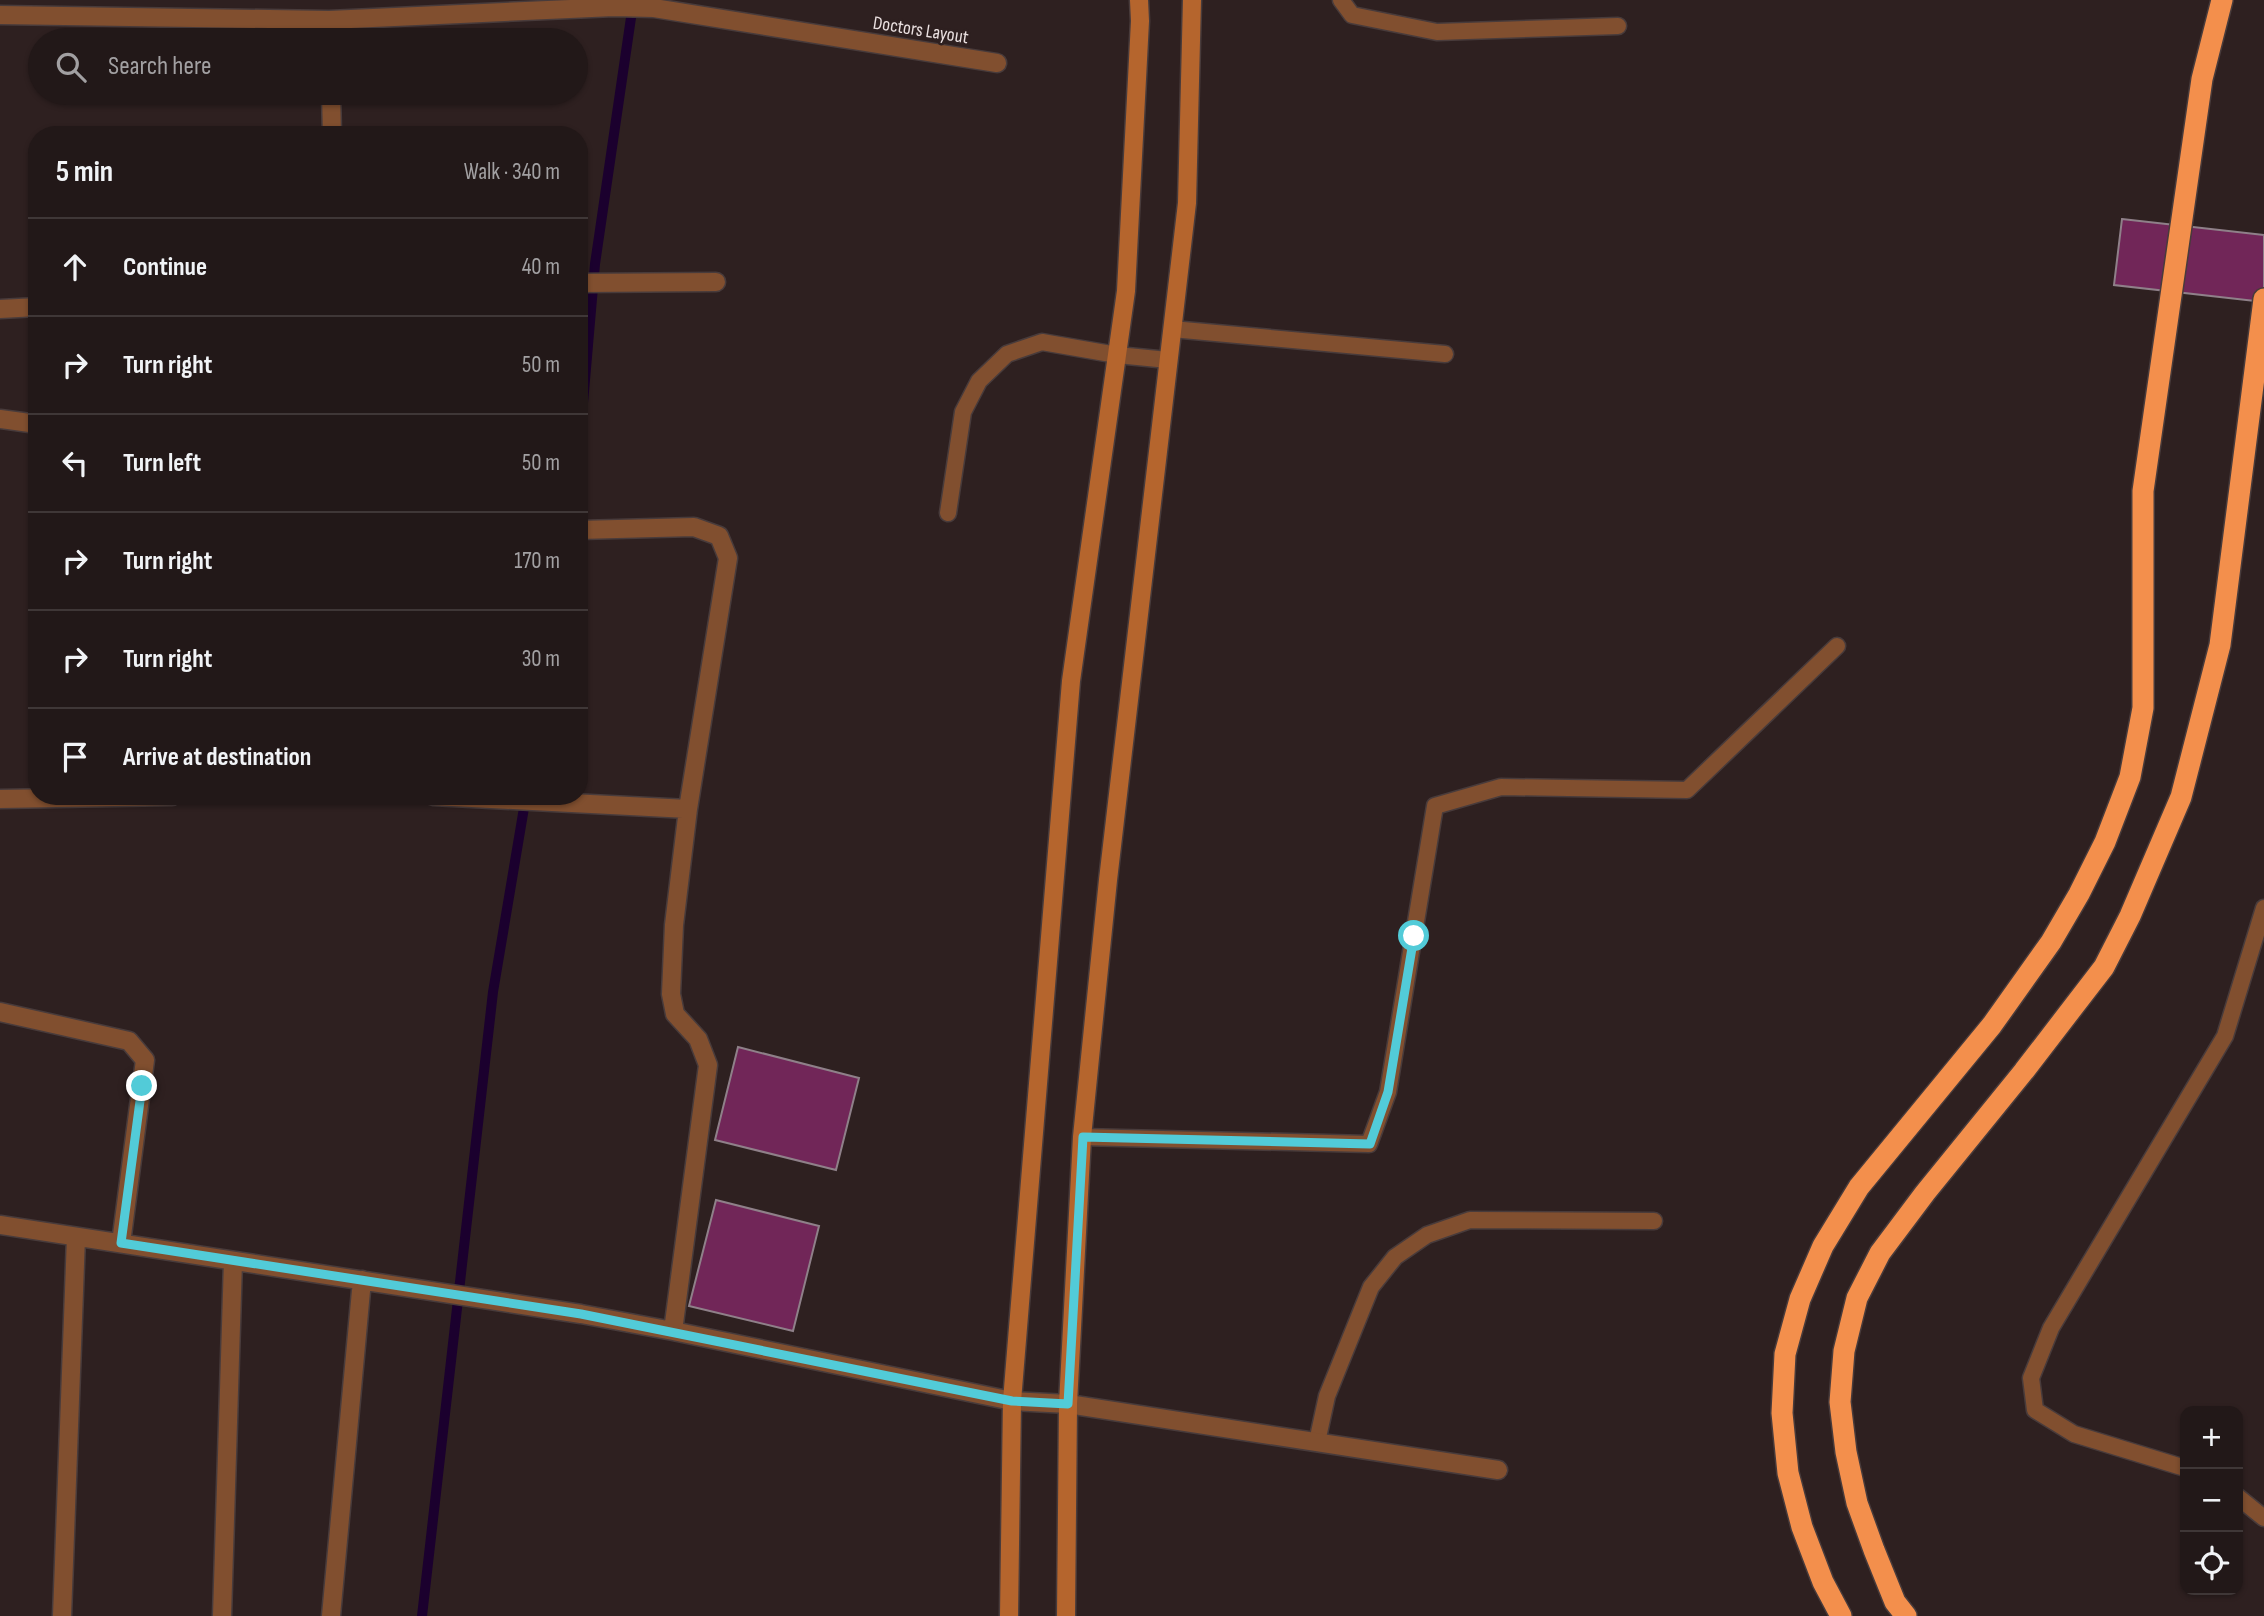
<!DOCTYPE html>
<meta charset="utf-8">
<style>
body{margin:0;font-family:"Sofia Sans Condensed",sans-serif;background:#2e2525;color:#f1f3f6}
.controls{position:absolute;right:21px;bottom:21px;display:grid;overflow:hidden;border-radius:14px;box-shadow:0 2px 5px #0004}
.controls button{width:63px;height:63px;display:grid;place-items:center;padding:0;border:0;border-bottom:2px solid #3f3737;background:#221818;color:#f1f3f6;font:35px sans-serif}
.stop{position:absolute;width:21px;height:21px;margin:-16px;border:5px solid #52cbd8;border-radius:50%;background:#fff}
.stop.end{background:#52cbd8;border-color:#fff;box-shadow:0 2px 7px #0008}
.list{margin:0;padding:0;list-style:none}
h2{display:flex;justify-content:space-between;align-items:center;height:91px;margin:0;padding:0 28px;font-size:30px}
h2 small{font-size:23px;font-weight:400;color:#a2a0a2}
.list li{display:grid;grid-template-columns:46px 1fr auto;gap:21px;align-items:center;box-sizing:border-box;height:98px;padding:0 28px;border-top:2px solid #3f3737}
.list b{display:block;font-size:26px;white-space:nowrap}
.list em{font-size:23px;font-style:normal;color:#a2a0a2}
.icon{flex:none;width:38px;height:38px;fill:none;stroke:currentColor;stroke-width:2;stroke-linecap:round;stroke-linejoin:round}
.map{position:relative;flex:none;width:2264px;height:1616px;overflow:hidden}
.search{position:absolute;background:#221818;box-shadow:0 2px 5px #0004;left:28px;top:28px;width:560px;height:77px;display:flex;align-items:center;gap:18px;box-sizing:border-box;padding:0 24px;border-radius:38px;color:#a2a0a2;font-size:26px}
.panel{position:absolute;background:#221818;box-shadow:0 2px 5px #0004;left:28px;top:126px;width:560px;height:679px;border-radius:28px}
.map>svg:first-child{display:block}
</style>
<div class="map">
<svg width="2264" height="1616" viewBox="0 0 2264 1616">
<rect width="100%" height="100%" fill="#2e2020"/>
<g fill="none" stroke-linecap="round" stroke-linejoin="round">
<path stroke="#1b002e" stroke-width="10" d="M579,449L595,264L633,4
M422,1616L493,992L526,796"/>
</g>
<path fill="#712658" stroke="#8f8089" stroke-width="2" d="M2122,219L2264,235V302L2114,285Z
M738,1047L859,1078L836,1170L715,1140Z
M716,1200L819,1226L793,1331L689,1306Z"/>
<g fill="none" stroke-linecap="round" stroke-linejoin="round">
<defs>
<path id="lane" d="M1341,0L1352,15L1437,32L1618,26
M1172,329L1445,354
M948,513L963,412L979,381L1007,354L1042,342L1117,355L1168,360
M1082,1137L1369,1144L1388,1092L1435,806L1501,787L1687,790L1837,646
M1317,1442L1327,1396L1371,1287L1395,1257L1427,1235L1470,1220L1654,1221
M2185,1468L2074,1434L2035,1410L2031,1378L2051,1328L2225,1036L2264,908
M2238,1497L2264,1518"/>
<path id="street" d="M0,15L329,20L614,7L654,8L997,63
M329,20V40
M331,93L332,135
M579,283L716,282
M0,309L37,307
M0,419L37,424
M433,796L688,809
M0,799L172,796
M0,1012L129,1041L145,1060L121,1243
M0,1225L581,1314L673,1331L708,1065L698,1039L675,1014L671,994L674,925L688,809L728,558L719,536L694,527L579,530
M673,1331L1012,1401L1068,1404L1498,1470
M62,1616L76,1237
M222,1616L233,1261
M331,1616L362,1280"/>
<path id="secondary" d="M1009,1616L1012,1401L1071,681L1126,291L1140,21L1139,0
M1066,1616L1068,1404L1082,1137L1108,880L1187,203L1192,0"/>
<path id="highway" d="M1841,1616L1823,1582L1802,1527L1788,1473L1782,1413L1785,1354L1800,1299L1823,1246L1859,1187L1992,1025L2051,942L2079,894L2105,842L2130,777L2143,708V491L2202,79L2222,0
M1906,1616L1895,1602L1874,1550L1857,1503L1846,1452L1840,1402L1844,1351L1857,1298L1880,1253L1925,1193L2024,1071L2104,967L2130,916L2181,797L2220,645L2264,299"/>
</defs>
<use href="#lane" stroke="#483b3b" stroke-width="19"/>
<use href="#street" stroke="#483b3b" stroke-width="21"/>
<use href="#secondary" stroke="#483b3b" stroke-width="21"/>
<use href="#highway" stroke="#483b3b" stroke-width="24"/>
<use href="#lane" stroke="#814f2f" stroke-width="16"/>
<use href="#street" stroke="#814f2f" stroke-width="18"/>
<use href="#secondary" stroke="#b5652d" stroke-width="18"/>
<use href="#highway" stroke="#f38f4c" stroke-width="21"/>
</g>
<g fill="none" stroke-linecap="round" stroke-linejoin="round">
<path stroke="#52cbd8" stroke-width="9" d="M142,1086L121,1243L581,1314L1012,1401L1068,1404L1083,1137L1370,1144L1388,1092L1414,936"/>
</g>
<g text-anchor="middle" stroke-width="5" stroke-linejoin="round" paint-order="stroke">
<g font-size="19" fill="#eae0e0" stroke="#2e2020">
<text transform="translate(921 29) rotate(9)" y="7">Doctors Layout</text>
</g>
</g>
</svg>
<div class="controls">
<button>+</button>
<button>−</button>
<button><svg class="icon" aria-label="locate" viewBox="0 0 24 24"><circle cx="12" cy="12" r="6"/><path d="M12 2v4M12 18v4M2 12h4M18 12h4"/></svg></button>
</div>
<div class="stop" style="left:1414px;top:936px"></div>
<div class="stop end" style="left:142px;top:1086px"></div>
<div class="search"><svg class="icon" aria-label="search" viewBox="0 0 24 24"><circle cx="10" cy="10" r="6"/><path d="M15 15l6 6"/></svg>Search here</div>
<section class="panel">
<h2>5 min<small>Walk · 340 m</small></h2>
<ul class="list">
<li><svg class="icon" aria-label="ahead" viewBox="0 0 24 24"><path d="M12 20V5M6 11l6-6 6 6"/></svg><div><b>Continue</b></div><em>40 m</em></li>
<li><svg class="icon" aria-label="right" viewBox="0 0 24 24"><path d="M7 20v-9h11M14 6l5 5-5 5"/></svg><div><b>Turn right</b></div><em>50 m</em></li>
<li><svg class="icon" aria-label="left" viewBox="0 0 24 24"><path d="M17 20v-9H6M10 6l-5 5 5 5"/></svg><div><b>Turn left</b></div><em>50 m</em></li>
<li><svg class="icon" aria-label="right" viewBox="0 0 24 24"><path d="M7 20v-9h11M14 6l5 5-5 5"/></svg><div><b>Turn right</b></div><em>170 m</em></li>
<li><svg class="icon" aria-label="right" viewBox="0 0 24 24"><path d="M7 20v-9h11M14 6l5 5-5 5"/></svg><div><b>Turn right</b></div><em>30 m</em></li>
<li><svg class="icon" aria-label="arrive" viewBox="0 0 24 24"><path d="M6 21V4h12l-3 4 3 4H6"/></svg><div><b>Arrive at destination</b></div></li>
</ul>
</section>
</div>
